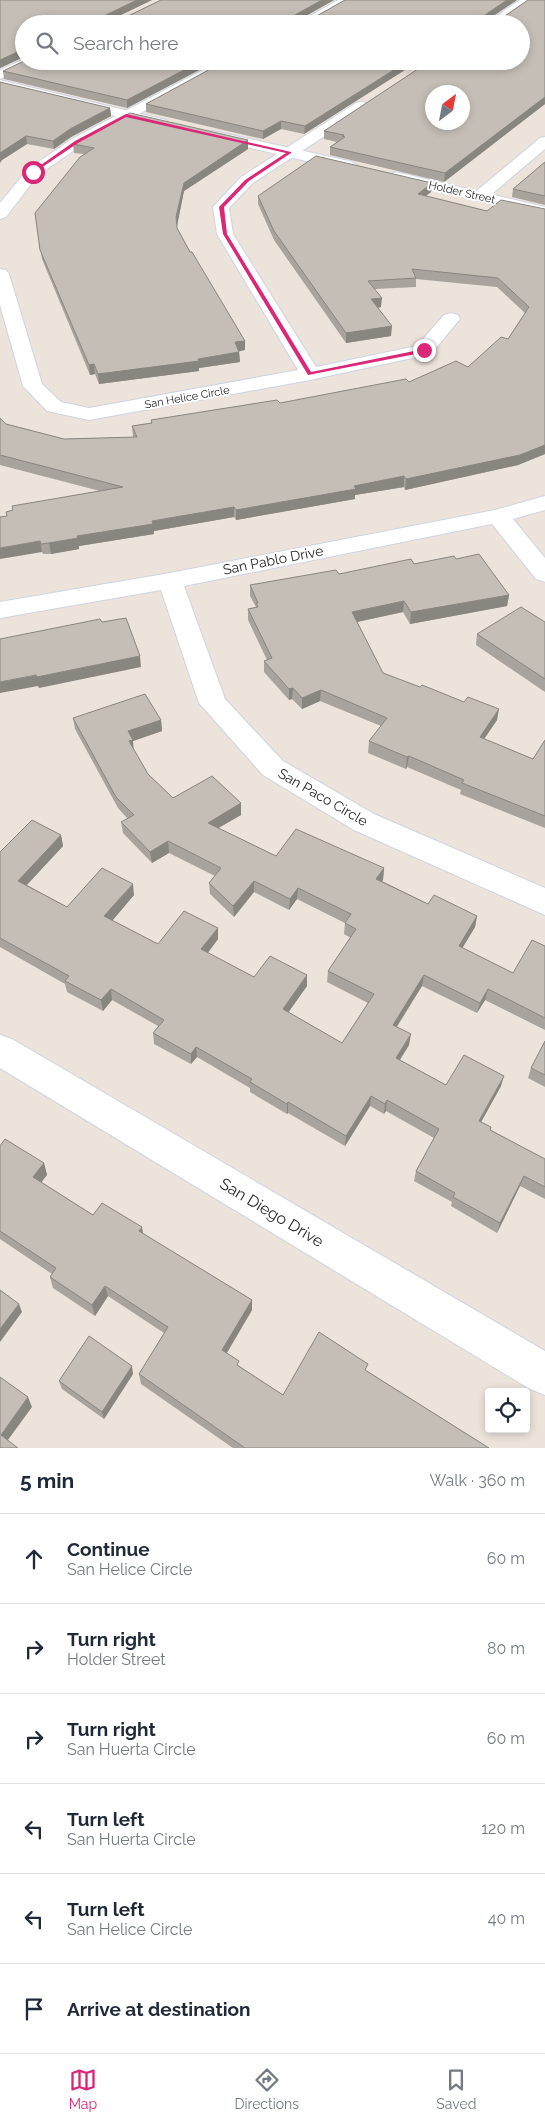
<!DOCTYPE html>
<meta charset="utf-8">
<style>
body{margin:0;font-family:Raleway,sans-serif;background:#f6f6f7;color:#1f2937}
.controls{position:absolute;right:15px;bottom:15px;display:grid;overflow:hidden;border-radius:5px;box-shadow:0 2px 8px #0003}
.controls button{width:45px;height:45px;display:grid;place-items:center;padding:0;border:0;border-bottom:1px solid #e0e1e3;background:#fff;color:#1f2937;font:25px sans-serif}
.compass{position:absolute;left:425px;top:85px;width:45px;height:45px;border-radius:50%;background:#fff;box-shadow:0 2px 8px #0003;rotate:32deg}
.stop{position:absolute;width:15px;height:15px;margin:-11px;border:4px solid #db2777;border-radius:50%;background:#fff}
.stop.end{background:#db2777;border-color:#fff;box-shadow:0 1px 5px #0008}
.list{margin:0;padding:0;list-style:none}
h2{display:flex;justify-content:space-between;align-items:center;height:65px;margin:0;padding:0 20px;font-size:21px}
h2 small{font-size:16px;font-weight:400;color:#747a83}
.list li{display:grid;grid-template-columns:32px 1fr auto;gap:15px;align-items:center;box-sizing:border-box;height:90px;padding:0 20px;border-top:1px solid #e0e1e3}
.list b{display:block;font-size:19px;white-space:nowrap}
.list p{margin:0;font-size:16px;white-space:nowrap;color:#747a83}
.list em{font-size:16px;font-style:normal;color:#747a83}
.icon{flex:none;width:28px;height:28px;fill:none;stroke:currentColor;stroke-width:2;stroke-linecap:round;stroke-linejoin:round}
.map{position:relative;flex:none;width:545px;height:1448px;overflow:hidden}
.search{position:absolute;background:#fff;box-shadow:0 2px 8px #0003;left:15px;right:15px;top:15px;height:55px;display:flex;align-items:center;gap:12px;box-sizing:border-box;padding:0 18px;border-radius:28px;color:#747a83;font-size:19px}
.sheet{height:605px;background:#fff}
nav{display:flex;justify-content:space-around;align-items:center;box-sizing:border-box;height:70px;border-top:1px solid #e0e1e3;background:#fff;font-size:14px;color:#747a83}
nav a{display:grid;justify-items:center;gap:2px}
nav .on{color:#db2777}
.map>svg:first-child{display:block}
</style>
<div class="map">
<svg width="545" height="1448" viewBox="0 0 545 1448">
<rect width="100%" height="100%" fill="#ece3da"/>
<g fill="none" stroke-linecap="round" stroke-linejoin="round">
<defs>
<path id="street" d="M338,0H353L312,24H296Z
M520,0H534L500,24H485Z
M24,59V61H36L0,79V70Z
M220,61H236L82,145L38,175L6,217L0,219V203L28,169L72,139Z
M361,102L366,103L368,106L366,109L253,183L229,208L233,234L316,367L417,346L444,315L451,313L458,315L460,319L431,354L310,380L89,420L47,411L23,386L0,305V269L6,270L9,274L42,384L61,402L89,408L298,370L217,234L213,207L241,177L356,103Z
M545,137V149L486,199H474L472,196L474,193L540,138Z
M545,496V510L513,519L545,558V582L536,579L492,524L184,586L225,699L283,761L374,814L545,888V915L354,830L263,775L199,703L161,590L0,618V602L170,573L495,510Z
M0,1035L12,1039L545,1351V1395L530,1389L0,1068Z"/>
<path id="secondary" d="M0,80L166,120L168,123L166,126L161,127L0,88Z
M213,131L349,161L354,163L357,166L354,169L349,171L208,138L206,135L208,132Z
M396,172L545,207V217L391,180L388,177L391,174Z"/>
</defs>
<use href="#street" stroke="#cfd3e2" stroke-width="2"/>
<use href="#secondary" stroke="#cfd3e2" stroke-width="2"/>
<use href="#street" fill="#fff" fill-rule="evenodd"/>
<use href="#secondary" fill="#fff" fill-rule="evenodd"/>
</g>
<path fill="#a9a39d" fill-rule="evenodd" d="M0,0H152L115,18H124L161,0H334L302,18H313L345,0H517L490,18H502L528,0H545V104L444,182L330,155V147L337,142L324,139V131L430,61H521V24H24V57L0,68ZM432,92H462V122H432Z
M24,61H216L127,108L4,79L3,71Z
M225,61H419L304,134L281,129L263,139L146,112V104Z
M0,82L110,108L111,116L71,137L54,149L27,144L2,160Z
M248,140V149L184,191L177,225V228L245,350L239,351L240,362L199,368V371L99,384L95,374L90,375L42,259L35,213L84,154L74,153L73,144Z
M545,162V205L512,197L513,189Z
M431,192L425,196L487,211L545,209V454L518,465L405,490L404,487L355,495V499L236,520L234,517L154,531V534L79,546V549L51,554H43L42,552L7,516L100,491L0,465V418L6,424L64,439L133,437L132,426L151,423V420L280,403L409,382L468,367L508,339L525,313L497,287L416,279V287L375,289L381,307L378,308L391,336L346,343L274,240L258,204V196Z
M456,559L509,595L507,606L410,624L403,612L357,622L383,673L497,720L484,739L533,759L545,740V828L460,794L461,790L407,767L406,769L368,753L369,741L381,726L320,701L302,709L292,699L289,700L264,672V661L267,660L248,620V609L256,607L250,596V585L339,574L414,564Z
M545,622V692L476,645L477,634Z
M73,718L161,720L162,731L133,741V748L148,774L173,798L241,803V815L218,828L276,856L384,868L383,880L382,881L428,904L477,916L475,927L462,948L513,973L545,946V1030L485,1000L477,1013L422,986L397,1027L409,1045L400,1060L446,1085L501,1086L481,1122L491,1130L545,1159V1199L520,1186L497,1233L451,1206L452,1202L414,1181L416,1171L434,1138L386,1111L384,1114L370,1106L345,1146L288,1113L287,1114L250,1092V1088L197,1057L191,1064L154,1044L153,1033L158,1026L112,1000L103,1011L67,992L65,984L0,947V852L61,835L63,846L27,885L67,907L134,895L112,921L158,944L218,928V939L208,953L254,977L307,986L288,1012L342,1043L368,1003L327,982L328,971L351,938L344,934L345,923L297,899L289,910L254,892L234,917L210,894L209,883L215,876L169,853L152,863L123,833L121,822L128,819L118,808L75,729Z
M545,1041V1087L528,1078L531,1068Z
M0,1146L44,1163L47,1175L41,1182L93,1215L143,1234L252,1300V1310L227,1353L239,1366L283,1395L367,1371L489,1448H233L141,1384L139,1374L164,1333L108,1296L95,1316L53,1288L50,1277L52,1274L0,1239Z
M133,1374L104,1419L62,1389L59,1381Z"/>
<path fill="#89857f" d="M137,0H152L106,22L105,18L106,15Z
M322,0H334L295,22V24V15Z
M507,0H517L484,22L485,15Z
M22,50L23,57L0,68V60Z
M201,61H216L127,108V100Z
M408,61H419L304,134L305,126Z
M545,97V104L444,182L445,173Z
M110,108L111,116L71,137L54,149L53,141L70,129Z
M281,121V129L263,139V131Z
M26,136L27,144L2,160L0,163V153L1,152Z
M248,140V149L184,191L177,226L176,217L184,183Z
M432,183L431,192L417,203L418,194Z
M382,298L381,307L371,309V299Z
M392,326L391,336L346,343V333Z
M245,341V350L236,352L235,342Z
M239,352L240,362L199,368V371L99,384L98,374Z
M94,364L95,374L90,375L89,365Z
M545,445V454L518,465L405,490L406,479Z
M404,476V487L355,495V499L236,520V510L354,486Z
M234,507V517L154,531V534L79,546V549L51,554L49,543L77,536L152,521Z
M40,541L42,552L0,559V548Z
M509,595L507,606L410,624L411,612Z
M404,601L403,612L352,623V612Z
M140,656L141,667L39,688L38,686L0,693V682Z
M293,688L292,699L289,700V689Z
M321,690L320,701L302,709V698Z
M499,709L497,720L478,748L480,737Z
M161,720L162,731L133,741L134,752L130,742L128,731Z
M409,756L407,767L406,769L407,757Z
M241,803V815L208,834V823Z
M61,835L63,846L20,892L18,881Z
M168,841L169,853L152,863L150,852Z
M384,868L383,880L375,890L376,879Z
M254,881V892L234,917L233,906Z
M133,884L134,895L106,928L104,916Z
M298,888L297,899L289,910L290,899Z
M477,916L475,927L457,957L459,946Z
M218,928V939L202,960L201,949Z
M307,975V986L283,1020V1009Z
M424,975L422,986L391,1035L393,1025Z
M111,989L112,1000L103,1011L101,1000Z
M488,989L485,1000L477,1013L480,1003Z
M411,1034L409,1045L394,1069L396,1058Z
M196,1047L197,1057L191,1064V1054Z
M504,1076L501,1086L476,1131L479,1121Z
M371,1096L370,1106L345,1146L346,1136Z
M387,1100L386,1111L384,1114L385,1104Z
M288,1102V1113L287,1114V1104Z
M44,1163L47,1175L36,1189L33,1177Z
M524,1176L520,1186L497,1233L500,1223Z
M142,1227L144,1238L139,1231Z
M105,1286L108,1296L95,1316L92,1305Z
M252,1300V1310L223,1359L222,1350Z
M19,1304L22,1312L0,1342V1329Z
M132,1366L133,1374L104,1419L102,1412Z
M28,1397L32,1407L5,1444L1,1435Z"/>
<path fill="#c4beb6" stroke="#89857f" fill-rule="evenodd" d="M0,0H137L106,15L105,18H124L161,0H322L295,15V18H313L345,0H507L485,15L484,18H502L528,0H545V97L445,173L330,147L345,137L342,136L344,135L324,131L430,61H521V24H24V50H22L0,60ZM432,92H462V122H432Z
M24,61H201L127,100L3,71Z
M225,61H408L305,126L281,121L263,131L146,104Z
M0,82L110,108L70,129L53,141L26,136L0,153Z
M130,113L248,140L184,183L176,217L177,228L190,252H192L245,341L235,342L239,352L198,359L199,361L98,374L94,364L89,365L40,250L35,213L80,157L94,148L73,144Z
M316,156L432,183L418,194L487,211L501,200L545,209V445L520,455L406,479L404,476L354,486L356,489L236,510L234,507L152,521L153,524L77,536L78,538L49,543L41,544L40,541L0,548V517L7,516L6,512L13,510L12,506L123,487L0,455V418L6,424L64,439L137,437L132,426L152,423L151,420L277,400L280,403L406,379L409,382L456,361L468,367L501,337L508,339L529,307L498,278L412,269L416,278L368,281L382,298L371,299L392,326L346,333L274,231L258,196Z
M545,162V196L513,189Z
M479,554L509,595L411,612L404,601L352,612L383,673L420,687L422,685L464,702L468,697L499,709L480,737L533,759L545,740V816L462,783L464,780L409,756L407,757L369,741L387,718L321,690L302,698L293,688L289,689L264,661L272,658L248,609L258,607L256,603H258L250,585L336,570L339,574L411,559L414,564L454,556L456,559Z
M521,607L545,622V679L477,634Z
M126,618L140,656L37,677L36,675L0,682V639L100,619L102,622Z
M145,694L161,720L128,731L133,740L129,741L148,774L173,798L212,776L241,803L208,823L276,856L296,829L384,868L376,879L428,904L434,895L477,916L459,946L513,973L532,940L545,946V1018L488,989L480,1003L424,975L393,1025L411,1034L396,1058L446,1085L464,1055L504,1076L479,1121L491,1127L490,1130L545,1159V1187L524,1176L500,1223L453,1197L455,1193L416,1171L439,1129L387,1100L385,1104L371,1096L346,1136L288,1102L287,1104L250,1082L252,1079L196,1047L191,1054L153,1033L164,1020L111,989L101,1000L65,981L69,976L0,938V852L32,820L61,835L18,881L67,907L102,868L133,884L104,916L158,944L184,911L218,928L201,949L254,977L270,956L307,975L283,1009L342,1043L374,994L328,971L356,929L345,923L351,914L298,888L290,899L254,881L233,906L209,883L221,868L168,841L150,852L121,822L134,815L116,797L73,718Z
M545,1041V1075L531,1068Z
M5,1139L44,1163L33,1177L93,1215L102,1203L142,1227L139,1231L252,1300L222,1350L239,1361L237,1365L283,1395L319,1332L368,1364L365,1370L489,1448H245L139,1374L168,1327L105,1286L92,1305L50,1277L56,1268L0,1231V1146Z
M0,1290L19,1304L0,1329Z
M89,1336L132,1366L102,1412L59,1381Z
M0,1377L28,1397L1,1435L18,1448H0Z"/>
<path fill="#db2777" d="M126,114L291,152V153L249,181L224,207L227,234L311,372L424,349L426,352L308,375L223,234L219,207L245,180L286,153L126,117L78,143L35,172H31L75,141Z"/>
<g text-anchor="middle" stroke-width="4" stroke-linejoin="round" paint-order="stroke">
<g font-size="11" fill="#292929" stroke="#fff">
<text transform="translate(462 192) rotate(13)" y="4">Holder Street</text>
<text transform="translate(187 397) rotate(-10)" y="4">San Helice Circle</text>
</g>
<g font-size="14" fill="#292929" stroke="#fff">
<text transform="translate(273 560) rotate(-11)" y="5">San Pablo Drive</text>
<text transform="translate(323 797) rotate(30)" y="5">San Paco Circle</text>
</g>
<g font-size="16" fill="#292929" stroke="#fff">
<text transform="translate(272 1212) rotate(31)" y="6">San Diego Drive</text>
</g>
</g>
</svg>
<div class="controls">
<button><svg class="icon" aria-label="locate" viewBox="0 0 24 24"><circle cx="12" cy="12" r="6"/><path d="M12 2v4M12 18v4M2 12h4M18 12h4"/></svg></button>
</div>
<svg class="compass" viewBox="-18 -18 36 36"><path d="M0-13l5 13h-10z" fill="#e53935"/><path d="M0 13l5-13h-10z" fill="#747a83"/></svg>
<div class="stop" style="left:33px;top:172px"></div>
<div class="stop end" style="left:424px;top:350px"></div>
<div class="search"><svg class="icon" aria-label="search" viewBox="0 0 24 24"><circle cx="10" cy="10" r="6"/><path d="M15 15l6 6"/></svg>Search here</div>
</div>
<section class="sheet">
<h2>5 min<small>Walk · 360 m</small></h2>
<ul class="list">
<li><svg class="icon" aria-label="ahead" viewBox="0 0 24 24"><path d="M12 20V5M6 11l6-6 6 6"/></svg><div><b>Continue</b><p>San Helice Circle</p></div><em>60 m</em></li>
<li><svg class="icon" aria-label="right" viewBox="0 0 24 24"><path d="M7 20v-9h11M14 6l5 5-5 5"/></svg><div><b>Turn right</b><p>Holder Street</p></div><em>80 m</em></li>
<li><svg class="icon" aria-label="right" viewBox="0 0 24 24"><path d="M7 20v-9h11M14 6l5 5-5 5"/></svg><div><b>Turn right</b><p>San Huerta Circle</p></div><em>60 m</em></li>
<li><svg class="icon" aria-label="left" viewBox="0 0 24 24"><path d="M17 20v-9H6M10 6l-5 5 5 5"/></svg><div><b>Turn left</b><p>San Huerta Circle</p></div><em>120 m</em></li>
<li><svg class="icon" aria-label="left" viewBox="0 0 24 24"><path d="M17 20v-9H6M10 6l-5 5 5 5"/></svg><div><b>Turn left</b><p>San Helice Circle</p></div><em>40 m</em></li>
<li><svg class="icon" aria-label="arrive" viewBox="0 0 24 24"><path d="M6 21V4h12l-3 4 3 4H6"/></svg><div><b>Arrive at destination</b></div></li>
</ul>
</section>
<nav>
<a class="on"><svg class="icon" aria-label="map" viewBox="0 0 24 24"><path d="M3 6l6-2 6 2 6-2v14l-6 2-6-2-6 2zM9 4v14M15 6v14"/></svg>Map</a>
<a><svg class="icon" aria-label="directions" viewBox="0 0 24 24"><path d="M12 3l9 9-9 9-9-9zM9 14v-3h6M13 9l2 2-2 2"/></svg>Directions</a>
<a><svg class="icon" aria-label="saved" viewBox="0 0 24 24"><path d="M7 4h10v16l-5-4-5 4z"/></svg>Saved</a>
</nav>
